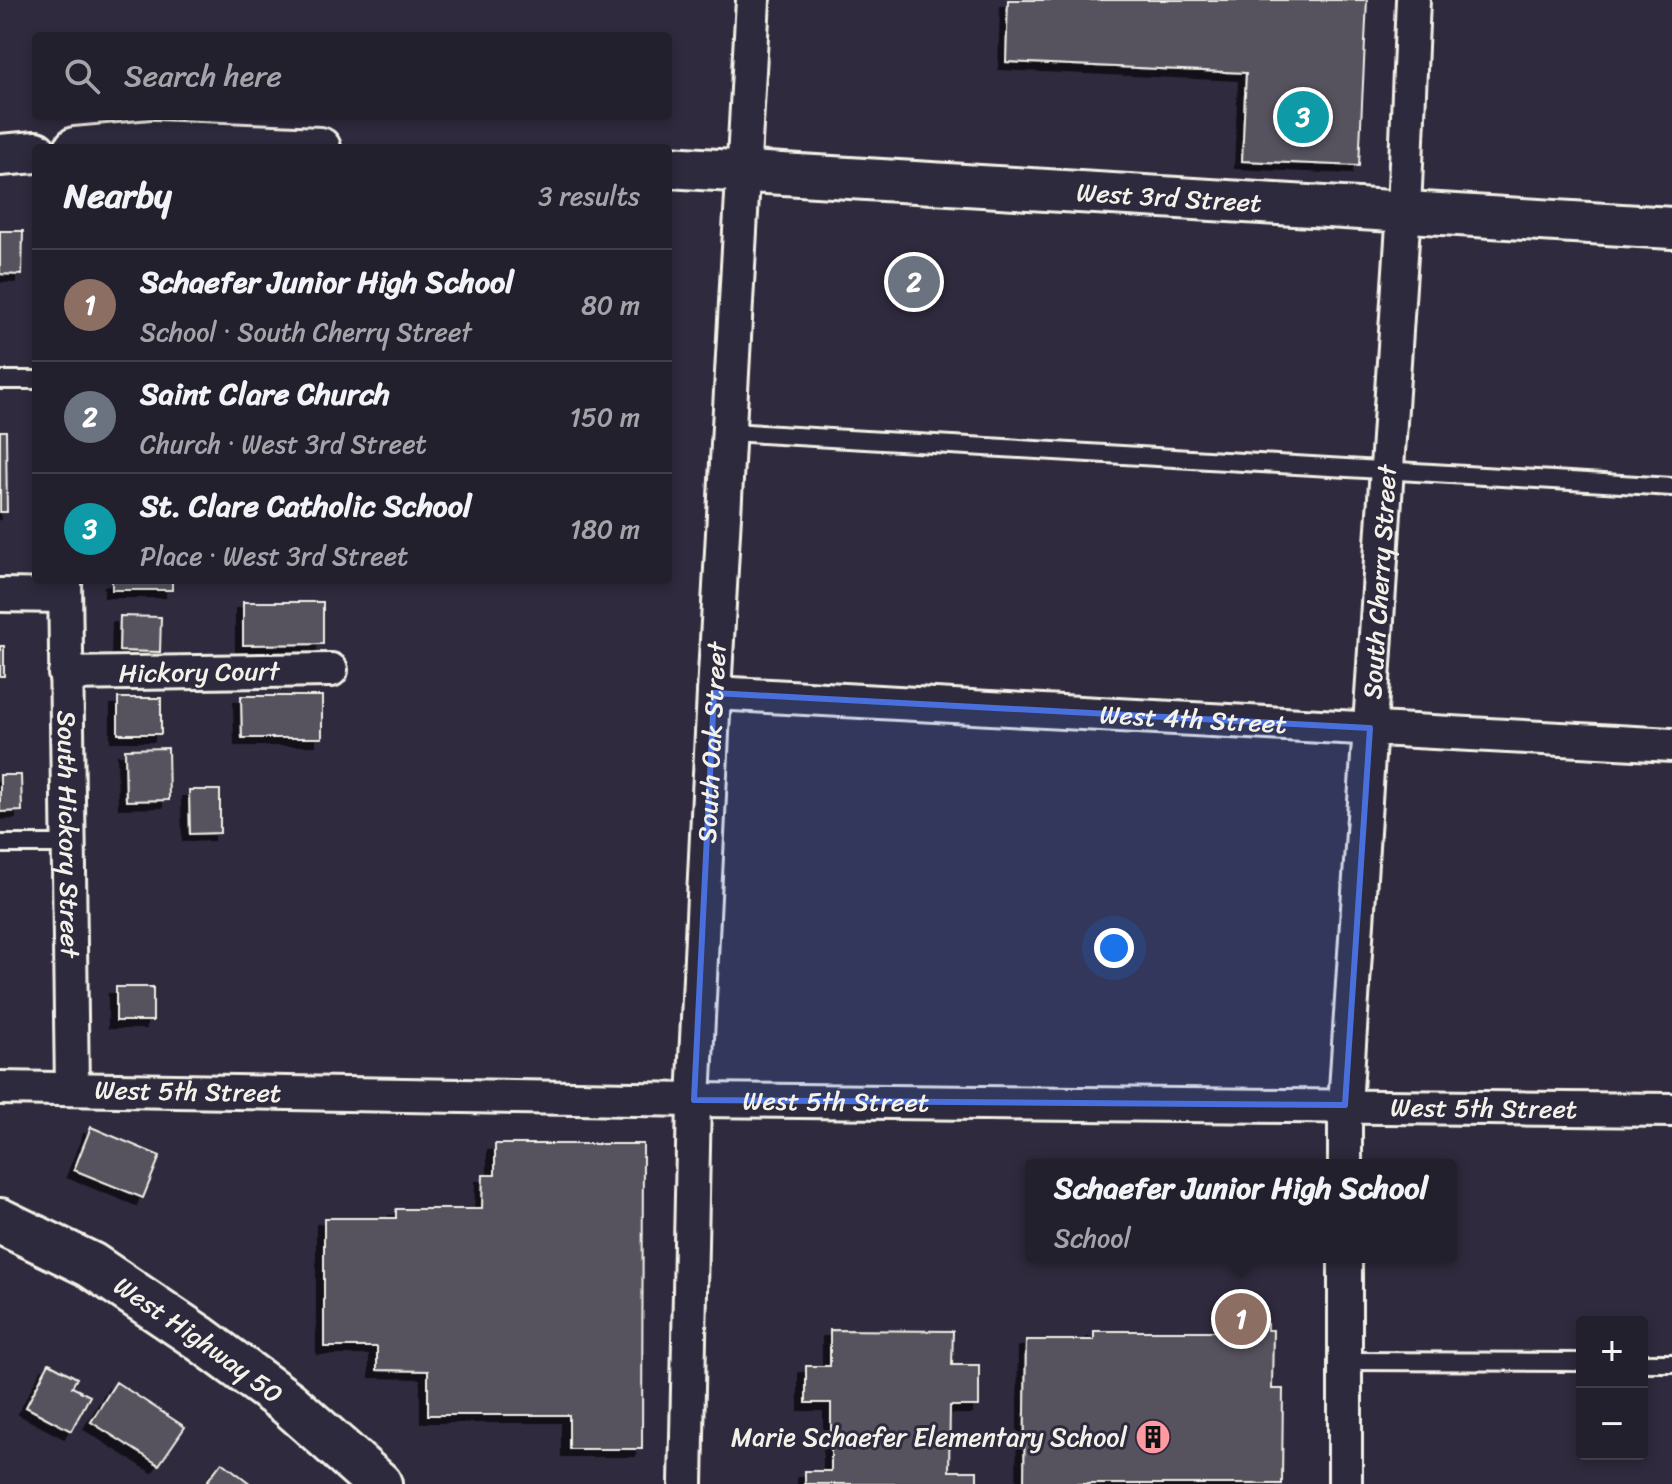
<!DOCTYPE html>
<meta charset="utf-8">
<style>
body{margin:0;font-family:Sriracha,sans-serif;background:#2f2d3a;color:#f1f3f6}
.controls{position:absolute;right:24px;bottom:24px;display:grid;overflow:hidden;border-radius:8px;box-shadow:0 4px 12px #0003}
.controls button{width:72px;height:72px;display:grid;place-items:center;padding:0;border:0;border-bottom:2px solid #403e4a;background:#23202e;color:#f1f3f6;font:40px sans-serif}
.you{position:absolute;left:1114px;top:948px;width:28px;height:28px;margin:-20px;border:6px solid #fff;border-radius:50%;background:#1a73e8;box-shadow:0 0 0 12px #1a73e833}
.badge{display:grid;place-items:center;width:52px;height:52px;border-radius:50%;background:#2563eb;color:#fff;font-size:26px;font-weight:700}
.pin{position:absolute;translate:-50% -50%;border:4px solid #fff;box-shadow:0 2px 8px #0006}
.popup{position:absolute;left:1025px;top:1159px;width:432px;height:104px;box-sizing:border-box;display:grid;place-content:center;border-radius:8px;background:#23202e;filter:drop-shadow(0 2px 6px #0005);font-size:26px;white-space:nowrap;color:#a3a3aa}
.popup b{font-size:30px;color:#f1f3f6}
.popup::after{content:'';position:absolute;left:50%;top:100%;margin-left:-16px;border:16px solid transparent;border-top-color:#23202e}
.list{margin:0;padding:0;list-style:none}
h2{display:flex;justify-content:space-between;align-items:center;height:104px;margin:0;padding:0 32px;font-size:34px}
h2 small{font-size:26px;font-weight:400;color:#a3a3aa}
.list li{display:grid;grid-template-columns:52px 1fr auto;gap:24px;align-items:center;box-sizing:border-box;height:112px;padding:0 32px;border-top:2px solid #403e4a}
.list b{display:block;font-size:30px;white-space:nowrap}
.list p{margin:0;font-size:26px;white-space:nowrap;color:#a3a3aa}
.list em{font-size:26px;font-style:normal;color:#a3a3aa}
.icon{flex:none;width:44px;height:44px;fill:none;stroke:currentColor;stroke-width:2;stroke-linecap:round;stroke-linejoin:round}
.map{position:relative;flex:none;width:1672px;height:1484px;overflow:hidden}
.search{position:absolute;background:#23202e;box-shadow:0 4px 12px #0003;left:32px;top:32px;width:640px;height:88px;display:flex;align-items:center;gap:20px;box-sizing:border-box;padding:0 28px;border-radius:8px;color:#a3a3aa;font-size:30px}
.panel{position:absolute;background:#23202e;box-shadow:0 4px 12px #0003;left:32px;top:144px;width:640px;height:440px;border-radius:8px}
.map>svg:first-child{display:block}
</style>
<div class="map">
<svg width="1672" height="1484" viewBox="0 0 1672 1484">
<defs>
<filter id="shadow"><feDropShadow dx="-7" dy="7" stdDeviation="0" flood-color="#0009"/></filter>
</defs>
<rect width="100%" height="100%" fill="#2f2a3d"/>
<filter id="ink" filterUnits="userSpaceOnUse"><feTurbulence type="fractalNoise" baseFrequency=".0125" numOctaves="2"/><feDisplacementMap in="SourceGraphic" scale="16" xChannelSelector="R" yChannelSelector="G"/><feConvolveMatrix kernelMatrix="1 2 1 2 8 2 1 2 1" color-interpolation-filters="sRGB"/></filter>
<g filter="url(#ink)">
<path fill="#56525f" stroke="#f4f1e8" stroke-width="2" filter="url(#shadow)" d="M1008,0H1367L1359,166L1242,161L1246,73L1006,62Z
M0,231H23L22,275L0,274Z
M0,431H6L7,512H0Z
M112,580H172V590H112Z
M243,602H323V644L243,645Z
M120,616L161,617L160,652L119,651Z
M0,646H4V676H0Z
M241,696H322V738H242Z
M118,698H161V734H118Z
M168,748L169,800L126,801L125,749Z
M0,775H21L22,811L0,812Z
M189,790H220V833L190,834Z
M116,987H153V1021H116Z
M91,1127L160,1156L143,1198L74,1170Z
M495,1144H643L642,1449H569V1415H428V1371L377,1370V1347H324V1218H396V1209H482L483,1175H495Z
M1230,1319H1267V1330H1273L1272,1389H1283L1282,1484H1024L1026,1340H1094V1331H1230Z
M830,1330L953,1331L952,1365H979V1406H950L949,1471H977V1484H805V1471H831V1403H806V1366H830Z
M49,1363L77,1378L72,1387L90,1396L71,1431L26,1407Z
M116,1382L185,1427L159,1465L91,1422Z
M222,1462L251,1484H205Z"/>
<g fill="none" stroke-linecap="round" stroke-linejoin="round">
<defs>
<path id="service" d="M0,380H36
M729,432L1672,487
M0,844H67
M1345,1361L1582,1362
M1642,1363H1672"/>
<g id="minor">
<path id="s1" d="M65,580L72,1088"/>
<path d="M0,595L65,596"/>
<path id="s2" d="M65,674L331,670"/>
<path id="s3" d="M714,693L1672,745"/>
<path id="s4" d="M0,1088L694,1100L1672,1110"/>
<path id="s5" d="M1345,1165V1105L1404,210L1413,0"/>
<path d="M1345,1257V1484"/>
<path id="s6" d="M686,1484L694,1100L714,693L753,0"/>
</g>
<g id="tertiary">
<path d="M75,148L153,141L320,148"/>
<path d="M0,155L36,152"/>
<path id="s7" d="M668,167L1672,228"/>
</g>
<g id="secondary">
<path id="s8" d="M0,1221L91,1265L198,1337L288,1403L379,1484"/>
</g>
</defs>
<use href="#service" stroke="#f4f1e8" stroke-width="22"/>
<use href="#minor" stroke="#f4f1e8" stroke-width="38"/>
<use href="#tertiary" stroke="#f4f1e8" stroke-width="46"/>
<use href="#secondary" stroke="#f4f1e8" stroke-width="50"/>
<use href="#service" stroke="#2f2a3d" stroke-width="16"/>
<use href="#minor" stroke="#2f2a3d" stroke-width="32"/>
<use href="#tertiary" stroke="#2f2a3d" stroke-width="40"/>
<use href="#secondary" stroke="#2f2a3d" stroke-width="44"/>
</g>
</g>
<path fill="#486fdb" fill-opacity="0.2" stroke="#486fdb" stroke-width="6" stroke-linejoin="round" d="M714,693L1370,728L1345,1105L694,1100Z"/>
<defs>
<symbol id="building-disc" viewBox="-11 -11 22 22"><circle r="9.5" fill="#ff9aa2" stroke="#2f2a3d"/><path d="M-4-6H4V6H1V3H-1V6H-4ZM-2.5-4.3h1.7v1.8h-1.7ZM.8-4.3h1.7v1.8H.8ZM-2.5-1h1.7V.8h-1.7ZM.8-1h1.7V.8H.8Z" fill="#111"/></symbol>
</defs>
<g fill-rule="evenodd">
<use href="#building-disc" x="1133" y="1417" width="40" height="40"/>
</g>
<g text-anchor="middle" stroke-width="6" stroke-linejoin="round" paint-order="stroke">
<g font-size="26" fill="#f4f1e8" stroke="#2f2a3d">
<text dy="9" stroke="none"><textPath href="#s7" startOffset="502">West 3rd Street</textPath></text>
<text dy="9" stroke="none"><textPath href="#s5" startOffset="584">South Cherry Street</textPath></text>
<text dy="9" stroke="none"><textPath href="#s2" startOffset="134">Hickory Court</textPath></text>
<text dy="9" stroke="none"><textPath href="#s3" startOffset="480">West 4th Street</textPath></text>
<text dy="9" stroke="none"><textPath href="#s6" startOffset="742">South Oak Street</textPath></text>
<text dy="9" stroke="none"><textPath href="#s1" startOffset="254">South Hickory Street</textPath></text>
<text dy="9" stroke="none"><textPath href="#s4" startOffset="188">West 5th Street</textPath></text>
<text dy="9" stroke="none"><textPath href="#s4" startOffset="836">West 5th Street</textPath></text>
<text dy="9" stroke="none"><textPath href="#s4" startOffset="1484">West 5th Street</textPath></text>
<text dy="9" stroke="none"><textPath href="#s8" startOffset="232">West Highway 50</textPath></text>
</g>
<g font-size="26" fill="#f4f1e8" stroke="#2f2a3d" text-anchor="end">
<text x="1127" y="1446">Marie Schaefer Elementary School</text>
</g>
</g>
</svg>
<div class="controls">
<button>+</button>
<button>−</button>
</div>
<div class="you"></div>
<div class="pin badge" style="left:1241px;top:1319px;background:#8d6e63">1</div>
<div class="popup"><b>Schaefer Junior High School</b>School</div>
<div class="pin badge" style="left:914px;top:282px;background:#6b7280">2</div>
<div class="pin badge" style="left:1303px;top:117px;background:#0f9aa8">3</div>
<div class="search"><svg class="icon" aria-label="search" viewBox="0 0 24 24"><circle cx="10" cy="10" r="6"/><path d="M15 15l6 6"/></svg>Search here</div>
<section class="panel">
<h2>Nearby<small>3 results</small></h2>
<ul class="list">
<li><span class="badge" style="background:#8d6e63">1</span><div><b>Schaefer Junior High School</b><p>School · South Cherry Street</p></div><em>80 m</em></li>
<li><span class="badge" style="background:#6b7280">2</span><div><b>Saint Clare Church</b><p>Church · West 3rd Street</p></div><em>150 m</em></li>
<li><span class="badge" style="background:#0f9aa8">3</span><div><b>St. Clare Catholic School</b><p>Place · West 3rd Street</p></div><em>180 m</em></li>
</ul>
</section>
</div>
